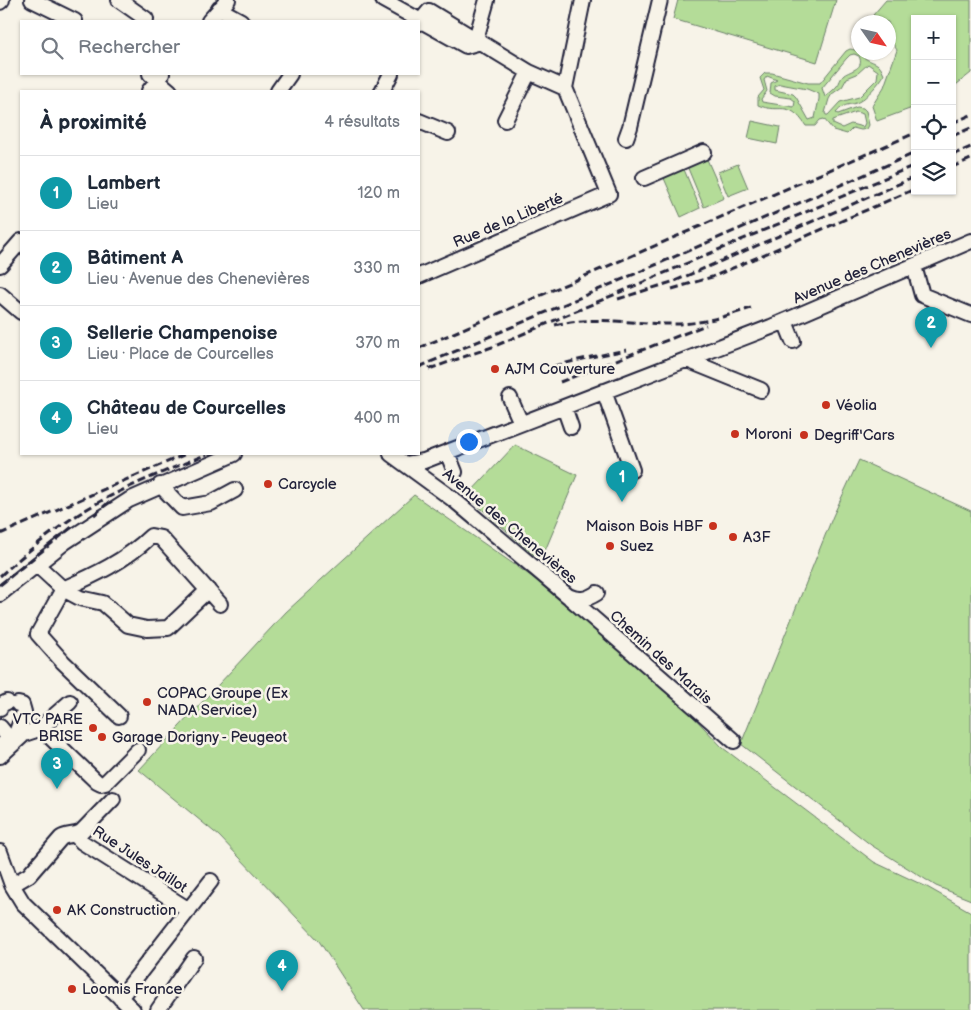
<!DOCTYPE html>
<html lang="fr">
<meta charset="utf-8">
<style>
body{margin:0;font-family:"Balsamiq Sans",sans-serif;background:#f6f6f7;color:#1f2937}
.controls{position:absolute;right:15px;top:15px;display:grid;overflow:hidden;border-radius:0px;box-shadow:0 1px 4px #0004}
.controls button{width:45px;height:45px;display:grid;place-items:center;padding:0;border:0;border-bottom:1px solid #e0e1e3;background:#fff;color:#1f2937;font:25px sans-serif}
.compass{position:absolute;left:851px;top:15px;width:45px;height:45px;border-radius:50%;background:#fff;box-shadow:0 1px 4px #0004;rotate:124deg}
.you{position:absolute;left:468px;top:441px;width:18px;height:18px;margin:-12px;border:4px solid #fff;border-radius:50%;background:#1a73e8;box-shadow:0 0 0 8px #1a73e833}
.badge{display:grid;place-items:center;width:32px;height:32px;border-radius:50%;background:#d93025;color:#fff;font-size:16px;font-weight:700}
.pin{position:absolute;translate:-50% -41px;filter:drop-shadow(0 1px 2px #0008)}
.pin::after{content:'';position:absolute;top:26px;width:18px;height:15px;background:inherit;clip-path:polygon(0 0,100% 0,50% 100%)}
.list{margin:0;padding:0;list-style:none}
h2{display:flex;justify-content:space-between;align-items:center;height:65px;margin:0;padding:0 20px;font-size:21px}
h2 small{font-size:16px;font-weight:400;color:#747a83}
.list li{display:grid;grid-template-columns:32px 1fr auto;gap:15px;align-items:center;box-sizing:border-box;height:75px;padding:0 20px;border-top:1px solid #e0e1e3}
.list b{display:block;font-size:19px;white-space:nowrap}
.list p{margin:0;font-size:16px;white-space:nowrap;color:#747a83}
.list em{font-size:16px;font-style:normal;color:#747a83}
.icon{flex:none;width:28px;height:28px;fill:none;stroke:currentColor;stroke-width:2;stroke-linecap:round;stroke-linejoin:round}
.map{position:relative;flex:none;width:971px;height:1010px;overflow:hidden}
.search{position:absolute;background:#fff;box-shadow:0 1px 4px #0004;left:20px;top:20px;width:400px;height:55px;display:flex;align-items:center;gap:12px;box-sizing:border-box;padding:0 18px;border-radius:0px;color:#747a83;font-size:19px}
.panel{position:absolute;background:#fff;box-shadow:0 1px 4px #0004;left:20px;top:90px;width:400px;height:365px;border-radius:0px}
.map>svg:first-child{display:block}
</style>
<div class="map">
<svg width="971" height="1010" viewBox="0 0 971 1010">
<rect width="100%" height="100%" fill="#f7f3e8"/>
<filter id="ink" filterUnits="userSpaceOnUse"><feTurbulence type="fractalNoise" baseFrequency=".02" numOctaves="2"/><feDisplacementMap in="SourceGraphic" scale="10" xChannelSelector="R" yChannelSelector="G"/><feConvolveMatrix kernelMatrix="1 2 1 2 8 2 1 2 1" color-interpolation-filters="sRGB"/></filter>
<g filter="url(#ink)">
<path fill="#b4dc98" stroke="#6b7f6a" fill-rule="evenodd" d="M678,0H836L817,62L673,19Z
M886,0H971V73L952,88V19H915V107L877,121L872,106L884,87L897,50L889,38L888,22H878L873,15Z
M850,49C864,51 858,54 866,59C876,64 879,62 884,75C881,81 866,98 860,101C850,107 846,101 836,113L838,114L857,107L863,108L866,111L869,125L867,129L861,130L853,128L847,134L833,130L824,119L820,120L815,126H806C788,98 780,115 758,105V97L764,90L760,78L765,73H772L808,83H820L846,51ZM854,54L859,56C865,69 851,70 844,75C840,78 840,83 837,86C834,90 828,94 825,97L822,88L846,59L850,55ZM868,64L878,71L877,79L859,97L840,102L828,115H826L825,113L829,99L832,94L842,87L847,78L857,74ZM767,76L777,80L771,83L770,93L775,96L791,98L795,101L794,107L762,102L761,99L767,91L764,80ZM780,84L807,89L819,94V99L815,118L809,120L796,97L793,94L775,90V86ZM856,112L863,114L865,123L863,127L851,124L842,128L833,124V120Z
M752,121L780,127L777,144L748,138Z
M706,157L724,198L704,207L687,166Z
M738,164L748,188L728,196L718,172Z
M683,167L700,208L681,217L663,176Z
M515,445L577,475L544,553L540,551L534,555L467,496Z
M859,460L971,511V900L936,886L871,845L741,744L833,516Z
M414,495L616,635L723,748L874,862L927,887L971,912V1010H364L319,941L219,836L139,770L286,612Z"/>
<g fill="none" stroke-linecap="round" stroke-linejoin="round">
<defs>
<path id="minor" d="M32,0L75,21
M119,0L146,19
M383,0L466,46L481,42
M0,2L2,0
M219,9L241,21
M209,21L228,0
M419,23L429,11L529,72L565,88
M476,39L487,0
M150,74L170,91
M149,91L162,74
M278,91L290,74
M382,91L391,74
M505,120L529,72
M419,121L448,133
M626,138L630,127L660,0
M644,178L704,152
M0,265L21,241
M914,266L922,295L971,315
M419,276L609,194L565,88L583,0
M0,294L21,312
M785,321L793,341
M687,360L761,390
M604,391L632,470
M510,398L521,423
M564,407L571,427
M447,452L455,472
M391,454L454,500L568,596C579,601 586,600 597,593
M406,464L424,461L771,327L971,241
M160,485L182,508L211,503L235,490
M37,565L63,589L38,634L63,662L119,716
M63,589C95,575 125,561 151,536L161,538L220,604
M63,589L80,598L103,603L128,625L147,629L168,628L208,590
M0,594L65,542L129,500L234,454
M570,598L734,741
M0,708L1,705L7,702
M0,727L9,738L1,746
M39,729L70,702
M13,742L24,712L22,705L18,704
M0,756L24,734L39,729L48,735L97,782L101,784L105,783L138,750
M75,835L82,842L189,910
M0,852L12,885L23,903L133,1010
M12,885L29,875L61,838C67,834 74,836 81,832L113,799
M120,998L211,881
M158,1010L194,958"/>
</defs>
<use href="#minor" stroke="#22223b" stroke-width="18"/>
<use href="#minor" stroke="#f7f3e8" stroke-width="14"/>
<path stroke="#22223b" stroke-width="3" stroke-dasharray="8 4" stroke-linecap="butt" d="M952,123L971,115
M952,136L971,128
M952,155L971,147
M952,167L971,159
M672,289L712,277L915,189
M618,299L675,281L915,177
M555,325C596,315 637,325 679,324C704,323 727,316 751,308
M419,348L915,133
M554,366L591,357L627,350
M419,367L915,153
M429,369L495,346L915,165
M560,382L706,325
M94,515L109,502
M0,534L186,454
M0,576C25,554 50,532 79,514C118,489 164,472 207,454
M0,585L72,527"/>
</g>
</g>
<g fill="#c8321e" stroke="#f7f3e8" stroke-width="2">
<circle cx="495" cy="369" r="5"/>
<circle cx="826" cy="405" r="5"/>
<circle cx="735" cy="434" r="5"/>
<circle cx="804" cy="435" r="5"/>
<circle cx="268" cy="484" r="5"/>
<circle cx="713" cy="526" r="5"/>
<circle cx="733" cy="537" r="5"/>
<circle cx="610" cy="546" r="5"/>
<circle cx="147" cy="702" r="5"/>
<circle cx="93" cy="728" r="5"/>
<circle cx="102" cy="737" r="5"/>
<circle cx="57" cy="910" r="5"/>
<circle cx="72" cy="989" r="5"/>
</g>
<g text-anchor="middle" stroke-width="5" stroke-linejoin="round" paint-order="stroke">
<g font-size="15" fill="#22223b" stroke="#f7f3e8">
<text transform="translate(508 220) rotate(-23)" y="5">Rue de la Liberté</text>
<text transform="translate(872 266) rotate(-23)" y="5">Avenue des Chenevières</text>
<text transform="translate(510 526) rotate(40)" y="5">Avenue des Chenevières</text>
<text transform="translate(661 657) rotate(42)" y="5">Chemin des Marais</text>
<text transform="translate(140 859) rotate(33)" y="5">Rue Jules Jaillot</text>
</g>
<g font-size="15" fill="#22223b" stroke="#f7f3e8" text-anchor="start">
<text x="505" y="374">AJM Couverture</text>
<text x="836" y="410">Véolia</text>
<text x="745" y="439">Moroni</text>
<text x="814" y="440">Degriff'Cars</text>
<text x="278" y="489">Carcycle</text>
<text x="703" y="531" text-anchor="end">Maison Bois HBF</text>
<text x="743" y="542">A3F</text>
<text x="620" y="551">Suez</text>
<text x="157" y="698">COPAC Groupe (Ex<tspan x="157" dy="17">NADA Service)</tspan></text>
<text x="83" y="724" text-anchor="end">VTC PARE<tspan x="83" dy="17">BRISE</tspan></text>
<text x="112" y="742">Garage Dorigny - Peugeot</text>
<text x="67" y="915">AK Construction</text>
<text x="82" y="994">Loomis France</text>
</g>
</g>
</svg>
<div class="controls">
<button>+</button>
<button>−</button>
<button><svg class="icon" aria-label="locate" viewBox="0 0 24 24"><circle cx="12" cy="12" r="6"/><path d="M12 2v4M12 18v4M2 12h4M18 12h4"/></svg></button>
<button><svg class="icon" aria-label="layers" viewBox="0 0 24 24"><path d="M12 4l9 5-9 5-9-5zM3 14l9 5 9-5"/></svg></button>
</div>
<svg class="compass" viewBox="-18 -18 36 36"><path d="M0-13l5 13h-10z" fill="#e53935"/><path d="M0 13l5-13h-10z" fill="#747a83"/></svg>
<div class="you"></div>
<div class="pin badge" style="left:622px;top:502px;background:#0f9aa8">1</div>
<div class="pin badge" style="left:931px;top:348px;background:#0f9aa8">2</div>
<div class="pin badge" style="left:57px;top:789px;background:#0f9aa8">3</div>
<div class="pin badge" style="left:282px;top:991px;background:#0f9aa8">4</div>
<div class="search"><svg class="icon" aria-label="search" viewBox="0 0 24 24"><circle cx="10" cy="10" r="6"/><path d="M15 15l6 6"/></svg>Rechercher</div>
<section class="panel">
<h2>À proximité<small>4 résultats</small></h2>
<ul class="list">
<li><span class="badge" style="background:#0f9aa8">1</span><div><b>Lambert</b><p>Lieu</p></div><em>120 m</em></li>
<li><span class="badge" style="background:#0f9aa8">2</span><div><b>Bâtiment A</b><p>Lieu · Avenue des Chenevières</p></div><em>330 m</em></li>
<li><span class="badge" style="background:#0f9aa8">3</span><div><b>Sellerie Champenoise</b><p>Lieu · Place de Courcelles</p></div><em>370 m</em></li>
<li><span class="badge" style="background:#0f9aa8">4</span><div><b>Château de Courcelles</b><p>Lieu</p></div><em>400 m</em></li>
</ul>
</section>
</div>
